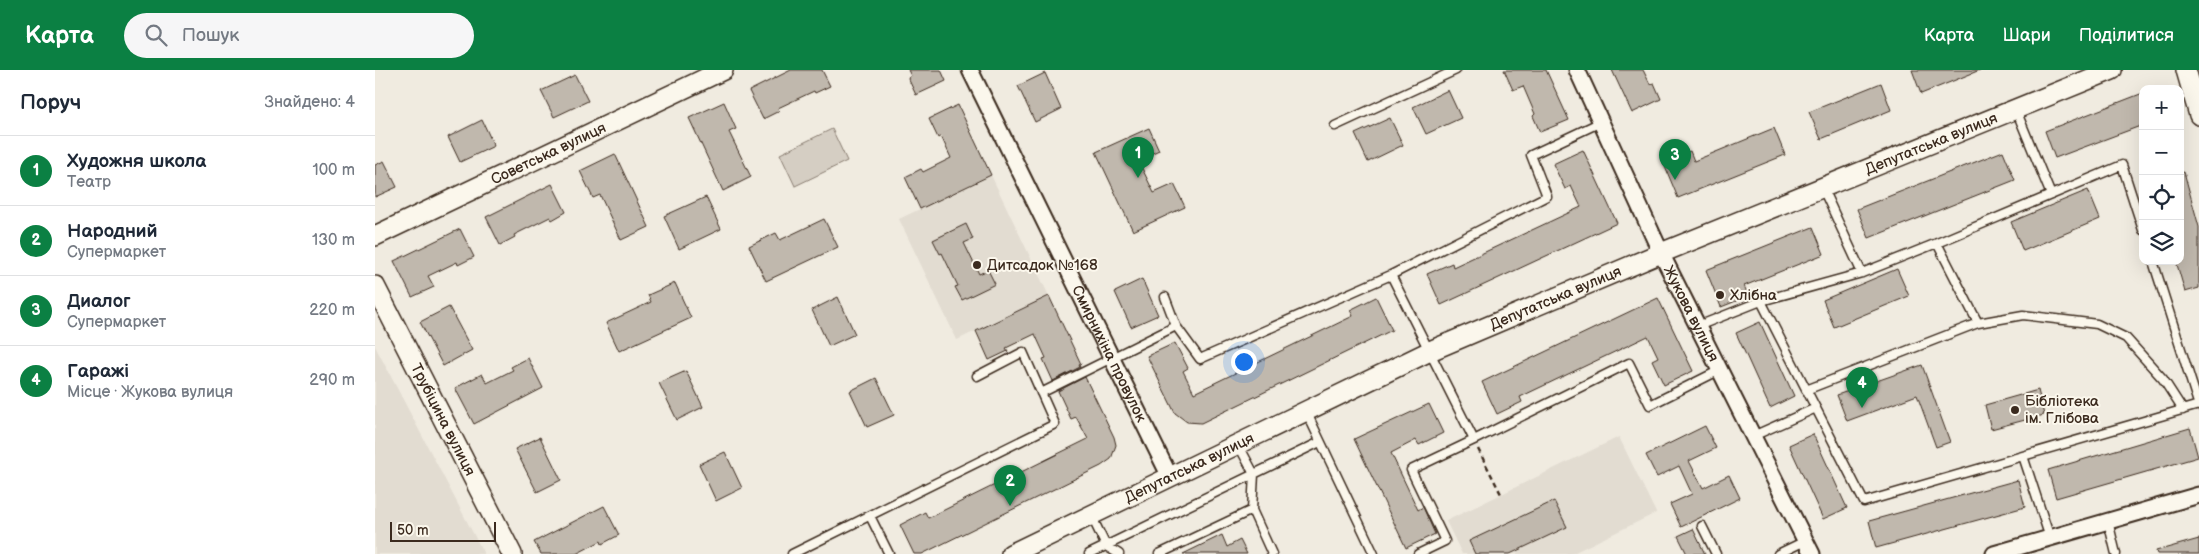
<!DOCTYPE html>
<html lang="uk">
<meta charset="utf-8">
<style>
body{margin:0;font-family:"Balsamiq Sans",sans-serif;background:#f6f6f7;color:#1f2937}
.controls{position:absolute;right:15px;top:15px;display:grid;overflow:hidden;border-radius:10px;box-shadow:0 5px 20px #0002}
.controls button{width:45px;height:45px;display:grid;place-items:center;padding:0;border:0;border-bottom:1px solid #e0e1e3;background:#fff;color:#1f2937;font:25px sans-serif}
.scale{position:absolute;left:15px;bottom:12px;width:106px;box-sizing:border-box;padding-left:5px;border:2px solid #3b2a1e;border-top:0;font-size:14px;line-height:18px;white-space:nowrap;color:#3b2a1e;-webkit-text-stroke:4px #fbf7ec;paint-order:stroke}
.you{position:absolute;left:868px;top:291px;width:18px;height:18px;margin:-12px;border:4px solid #fff;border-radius:50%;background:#1a73e8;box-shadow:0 0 0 8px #1a73e833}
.badge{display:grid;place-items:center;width:32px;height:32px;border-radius:50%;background:#0b8043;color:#fff;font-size:16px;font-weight:700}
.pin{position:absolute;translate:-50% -41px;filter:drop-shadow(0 1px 2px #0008)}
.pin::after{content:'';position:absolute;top:26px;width:18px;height:15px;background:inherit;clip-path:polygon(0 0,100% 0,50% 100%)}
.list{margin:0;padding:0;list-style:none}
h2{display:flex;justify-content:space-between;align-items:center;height:65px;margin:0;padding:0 20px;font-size:21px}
h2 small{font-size:16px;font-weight:400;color:#747a83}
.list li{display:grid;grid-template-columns:32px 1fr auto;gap:15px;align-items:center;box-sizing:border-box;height:70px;padding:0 20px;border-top:1px solid #e0e1e3}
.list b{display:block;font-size:19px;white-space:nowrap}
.list p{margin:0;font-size:16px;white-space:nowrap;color:#747a83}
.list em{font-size:16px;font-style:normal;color:#747a83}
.icon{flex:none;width:28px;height:28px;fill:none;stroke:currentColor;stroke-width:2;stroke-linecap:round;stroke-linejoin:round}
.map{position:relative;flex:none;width:1824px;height:484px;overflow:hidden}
header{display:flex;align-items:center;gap:30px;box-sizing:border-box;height:70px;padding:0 25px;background:#0b8043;color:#fff}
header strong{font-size:24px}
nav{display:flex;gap:28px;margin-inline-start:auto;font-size:18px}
.search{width:350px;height:45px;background:#f6f6f7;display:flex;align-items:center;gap:12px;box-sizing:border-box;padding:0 18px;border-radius:28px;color:#747a83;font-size:19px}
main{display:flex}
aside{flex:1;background:#fff}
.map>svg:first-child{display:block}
</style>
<header>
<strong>Карта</strong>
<div class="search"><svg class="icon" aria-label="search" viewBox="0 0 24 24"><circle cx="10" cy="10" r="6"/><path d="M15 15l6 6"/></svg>Пошук</div>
<nav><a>Карта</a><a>Шари</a><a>Поділитися</a></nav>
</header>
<main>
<aside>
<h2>Поруч<small>Знайдено: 4</small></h2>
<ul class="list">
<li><span class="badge">1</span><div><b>Художня школа</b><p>Театр</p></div><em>100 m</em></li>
<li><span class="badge">2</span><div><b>Народний</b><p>Супермаркет</p></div><em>130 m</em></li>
<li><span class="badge">3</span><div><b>Диалог</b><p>Супермаркет</p></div><em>220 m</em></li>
<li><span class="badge">4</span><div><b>Гаражі</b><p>Місце · Жукова вулиця</p></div><em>290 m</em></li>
</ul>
</aside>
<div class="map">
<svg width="1824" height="484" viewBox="0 0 1824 484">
<rect width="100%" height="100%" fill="#f0ebe0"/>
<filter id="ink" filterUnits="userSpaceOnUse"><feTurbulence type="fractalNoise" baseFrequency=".02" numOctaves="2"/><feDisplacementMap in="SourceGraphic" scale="10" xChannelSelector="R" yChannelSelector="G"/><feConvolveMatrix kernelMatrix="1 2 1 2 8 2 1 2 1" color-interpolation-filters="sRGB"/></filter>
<g filter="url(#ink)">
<path fill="#e2dcd1" d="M616,105L674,226L582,270L524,149Z
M0,276L109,484H0Z
M1244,367L1281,443L1196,484H1087L1071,451Z"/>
<path fill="#d5cec3" stroke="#887c70" d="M457,59L472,91L420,116L405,84Z"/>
<path fill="#c0b8ad" stroke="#3b2a1e" d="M416,0H447L455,16L440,23L439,21L403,38L404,41L388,49L374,21Z
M533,0H566L571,11L541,25L533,8L536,6Z
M1129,0H1171L1194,50L1165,62L1158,46L1160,44L1148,16L1138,20Z
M1237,0H1268L1275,14L1279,13L1286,29L1257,43Z
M1537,0H1605L1546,24Z
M670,3L686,39L660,52L643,16Z
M200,5L213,31L179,47L166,21Z
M1506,13L1516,40L1446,69L1434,42Z
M1073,20L1086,48L1051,64L1038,37Z
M1768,23V55L1680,88L1670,61Z
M349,32L361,59L354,62L376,107L348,121L314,48Z
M583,35L616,105L545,139L530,107L546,99L548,102L576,88L566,66L563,68L554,49Z
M1015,48L1028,75L993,92L980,64Z
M107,50L119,76L85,92L73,67Z
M774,58L784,80L763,90L779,123L799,114L810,137L758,161L721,82Z
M1399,58L1410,85L1303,128L1288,92L1315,81L1319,91Z
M1208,80L1242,153L1066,235L1052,204L1077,193L1078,197L1206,137L1196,116L1190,119L1178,94Z
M1628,81L1640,110L1494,168L1482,139Z
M240,84L274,157L246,170L225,125L218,128L205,101Z
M9,91L22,117L0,127V95Z
M1809,102L1824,157V218L1810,222L1801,191H1805V103Z
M177,114L191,142L177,150L175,147L139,165L140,167L125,175L111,147Z
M1713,120L1725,149L1648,181L1636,152Z
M331,127L346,159L304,179L289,146Z
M449,149L463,177L391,211L374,176L401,163L405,170Z
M591,154L598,169L589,173L604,204L613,200L620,214L587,230L580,217L583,216L567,183L565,184L558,170Z
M1438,157L1449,184L1369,216L1374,226L1346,237L1331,200Z
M85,159L99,187L83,195L82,192L53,206L59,217L37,227L19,191Z
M1522,199L1534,226L1459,257L1448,230Z
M767,209L783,245L756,257L740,222Z
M300,213L316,248L244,281L231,253L276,232L273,225Z
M674,226L706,294L704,295L705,297L678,311L668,289L671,288L660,264L631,278L633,281L614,290L601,261Z
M463,227L480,264L454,276L437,240Z
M1001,227L1017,260L826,353L812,352L800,343L772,286L800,273L813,298L808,301L819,323L978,246L975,240Z
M1283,228L1318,301L1289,315L1277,290L1283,287L1273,266L1145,327L1147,332L1122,344L1107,312Z
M74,237L97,280L68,296L45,252Z
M1385,252L1419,326L1395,338L1361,263Z
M153,288L168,318L99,354L80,318L107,304L112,313L138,300L136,297Z
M1547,295L1575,372L1561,377L1542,325L1472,351L1462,325Z
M311,301L328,337L302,350L284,313Z
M710,307L739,367L741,375L736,389L726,396L547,484H539L525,455L550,442L553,448L713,369L701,347L696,349L683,321Z
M501,308L519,345L492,357L475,321Z
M1663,320L1669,345L1616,359L1610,335Z
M1054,334L1068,363L1044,375L1041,370L1016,383L1043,440L1048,437L1060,464L1031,478L979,369Z
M1330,356L1341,378L1314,391L1328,418L1354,405L1365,428L1306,457L1295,434L1317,424L1304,396L1282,407L1271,385Z
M1815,358L1823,387L1681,428L1673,400Z
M1438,364L1472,438L1448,449L1414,375Z
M165,367L186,410L162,422L140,379Z
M350,382L367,418L341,431L324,394Z
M1643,410L1650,437L1501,478L1494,451Z
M1179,431L1192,457L1135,484H1100L1094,471Z
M229,436L244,465L227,474L226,471L201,484H166L159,472Z
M1318,459L1330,484H1312L1303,466Z
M847,465L852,477L865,470L872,484H808Z
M1824,469V484H1782L1781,481Z"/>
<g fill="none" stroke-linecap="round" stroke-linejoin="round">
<defs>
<path id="service" d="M1641,40L1676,125
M960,56L1081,0
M1448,119L1487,203
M1562,173L1603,253L1648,245L1722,254L1751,268L1788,309L1808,340
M1778,191L1824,336
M1016,205L1099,370L1254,293L1275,335L1345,300
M790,227L801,256L825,289L1016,205L1172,126L1156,85L1226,52
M1386,231L1489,432L1824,335
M1323,256L1386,231L1487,203L1562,173L1747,95L1768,160
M1431,320L1603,253
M666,323L801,256
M931,341L999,484
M1378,366L1441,338
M863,374L879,404L877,440L897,484
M1648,386L1675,468
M716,445L731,476L744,484
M495,446L514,484
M1733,451L1741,484
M1327,456L1341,484
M417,484L680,354L648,282L602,306
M714,484L945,372
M784,484L877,440
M1043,484L1070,471L1036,400L1099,370
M1403,484L1430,471"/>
<g id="minor">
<path id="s1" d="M595,0L795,407"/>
<path id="s2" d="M1202,0L1286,183L1437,484"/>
<path d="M1619,484L1824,425"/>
</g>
<g id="tertiary">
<path d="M1811,0L1824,45"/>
<path id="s3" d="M0,166L348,0"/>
<path id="s4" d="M0,216L137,484"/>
<path id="s5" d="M636,484L1055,281L1286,183L1737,0"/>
</g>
</defs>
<use href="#service" stroke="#3b2a1e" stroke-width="11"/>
<use href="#minor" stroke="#3b2a1e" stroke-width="19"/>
<use href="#tertiary" stroke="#3b2a1e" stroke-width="22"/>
<path stroke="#3b2a1e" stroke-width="2.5" stroke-dasharray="5 4" stroke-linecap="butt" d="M1103,379L1126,424"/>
<use href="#service" stroke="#fbf7ec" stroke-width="8"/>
<use href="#minor" stroke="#fbf7ec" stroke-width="15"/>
<use href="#tertiary" stroke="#fbf7ec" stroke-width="19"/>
</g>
</g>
<g fill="#3b2a1e" stroke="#fbf7ec" stroke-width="2">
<circle cx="602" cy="195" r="5"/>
<circle cx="1345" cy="225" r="5"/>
<circle cx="1640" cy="340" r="5"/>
</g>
<g text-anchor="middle" stroke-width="4" stroke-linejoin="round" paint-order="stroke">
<g font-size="15" fill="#3b2a1e" stroke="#fbf7ec">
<text dy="5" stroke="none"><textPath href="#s5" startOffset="1008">Депутатська вулиця</textPath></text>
<text dy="5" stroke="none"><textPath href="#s3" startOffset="192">Советська вулиця</textPath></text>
<text dy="5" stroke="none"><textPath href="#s5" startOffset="602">Депутатська вулиця</textPath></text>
<text dy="5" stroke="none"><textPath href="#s2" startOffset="269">Жукова вулиця</textPath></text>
<text dy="5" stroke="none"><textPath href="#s1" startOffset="316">Смирнихіна провулок</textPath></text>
<text dy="5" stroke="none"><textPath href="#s4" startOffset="150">Трубіцина вулиця</textPath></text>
<text dy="5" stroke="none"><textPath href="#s5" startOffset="198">Депутатська вулиця</textPath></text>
</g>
<g font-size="15" fill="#3b2a1e" stroke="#fbf7ec" text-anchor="start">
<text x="612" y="200">Дитсадок №168</text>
<text x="1355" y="230">Хлібна</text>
<text x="1650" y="336">Бібліотека<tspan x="1650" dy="17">ім. Глібова</tspan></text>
</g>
</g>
</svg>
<div class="controls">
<button>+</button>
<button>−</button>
<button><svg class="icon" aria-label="locate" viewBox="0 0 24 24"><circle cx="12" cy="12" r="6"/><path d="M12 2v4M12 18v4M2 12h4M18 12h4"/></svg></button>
<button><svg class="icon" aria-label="layers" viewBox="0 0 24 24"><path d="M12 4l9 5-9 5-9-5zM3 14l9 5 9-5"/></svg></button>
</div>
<div class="scale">50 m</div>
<div class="you"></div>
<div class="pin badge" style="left:763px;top:108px">1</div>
<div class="pin badge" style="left:635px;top:436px">2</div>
<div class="pin badge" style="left:1300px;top:110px">3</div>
<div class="pin badge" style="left:1487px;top:338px">4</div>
</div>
</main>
